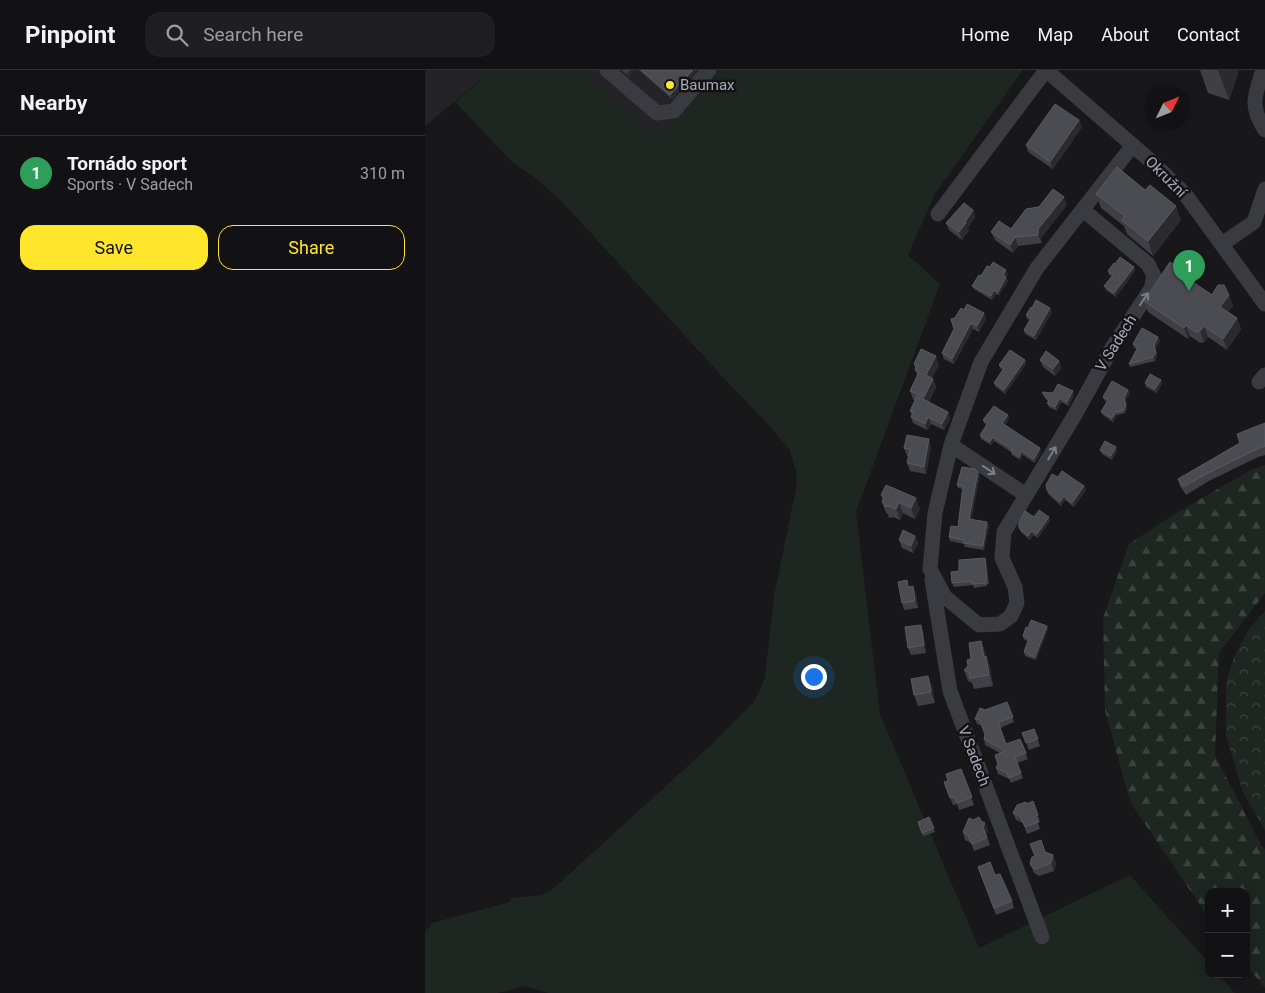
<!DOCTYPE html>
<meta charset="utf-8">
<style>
body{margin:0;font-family:Roboto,sans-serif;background:#1f1f22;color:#f1f3f6}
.controls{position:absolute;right:15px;bottom:15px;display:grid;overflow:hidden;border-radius:10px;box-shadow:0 2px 12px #0003}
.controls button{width:45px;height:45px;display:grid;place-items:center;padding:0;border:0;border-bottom:1px solid #313134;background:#121114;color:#f1f3f6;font:25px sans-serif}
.compass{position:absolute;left:720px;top:15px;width:45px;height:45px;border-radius:50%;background:#121114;box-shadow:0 2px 12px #0003;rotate:47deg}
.you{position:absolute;left:388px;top:606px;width:18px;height:18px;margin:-12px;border:4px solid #fff;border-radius:50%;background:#1a73e8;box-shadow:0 0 0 8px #1a73e833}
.badge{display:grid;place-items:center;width:32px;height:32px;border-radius:50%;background:#ffe62a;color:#fff;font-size:16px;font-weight:700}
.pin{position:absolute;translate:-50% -41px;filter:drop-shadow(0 1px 2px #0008)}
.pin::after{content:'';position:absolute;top:26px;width:18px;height:15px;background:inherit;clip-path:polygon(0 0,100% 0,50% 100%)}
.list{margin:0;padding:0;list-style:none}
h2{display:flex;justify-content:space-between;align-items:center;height:65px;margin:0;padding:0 20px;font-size:21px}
h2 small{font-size:16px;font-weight:400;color:#9c9da0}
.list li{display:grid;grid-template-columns:32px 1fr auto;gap:15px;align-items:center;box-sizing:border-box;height:75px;padding:0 20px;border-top:1px solid #313134}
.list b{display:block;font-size:19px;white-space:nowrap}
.list p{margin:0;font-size:16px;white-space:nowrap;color:#9c9da0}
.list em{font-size:16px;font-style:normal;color:#9c9da0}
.actions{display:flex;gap:10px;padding:15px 20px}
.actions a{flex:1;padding:11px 0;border:1px solid #ffe62a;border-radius:15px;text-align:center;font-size:18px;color:#ffe62a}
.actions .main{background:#ffe62a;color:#111}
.icon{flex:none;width:28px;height:28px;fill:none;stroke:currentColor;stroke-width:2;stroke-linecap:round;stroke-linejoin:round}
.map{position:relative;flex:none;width:840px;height:923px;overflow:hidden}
header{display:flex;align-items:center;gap:30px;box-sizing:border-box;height:70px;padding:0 25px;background:#121114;border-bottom:1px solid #313134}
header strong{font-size:24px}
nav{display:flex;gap:28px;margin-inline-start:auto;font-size:18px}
.search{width:350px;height:45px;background:#1f1f22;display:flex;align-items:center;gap:12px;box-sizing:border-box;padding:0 18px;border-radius:15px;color:#9c9da0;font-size:19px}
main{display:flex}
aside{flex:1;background:#121114}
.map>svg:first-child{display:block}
</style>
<header>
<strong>Pinpoint</strong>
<div class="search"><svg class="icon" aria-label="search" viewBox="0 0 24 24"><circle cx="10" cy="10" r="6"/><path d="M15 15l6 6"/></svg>Search here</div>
<nav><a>Home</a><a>Map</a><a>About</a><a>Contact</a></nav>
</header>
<main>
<aside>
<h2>Nearby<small></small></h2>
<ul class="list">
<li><span class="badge" style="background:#2e9e5b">1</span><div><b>Tornádo sport</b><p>Sports · V Sadech</p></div><em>310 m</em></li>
</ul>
<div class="actions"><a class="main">Save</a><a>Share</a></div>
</aside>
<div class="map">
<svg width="840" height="923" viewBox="0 0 840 923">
<defs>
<pattern id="forest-firs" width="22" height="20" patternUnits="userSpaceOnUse" patternTransform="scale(1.25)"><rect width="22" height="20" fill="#1d2620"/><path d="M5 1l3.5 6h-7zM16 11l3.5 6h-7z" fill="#3b433e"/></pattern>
<pattern id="park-crowns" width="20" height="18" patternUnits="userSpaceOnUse" patternTransform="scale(1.25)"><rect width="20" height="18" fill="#1d2620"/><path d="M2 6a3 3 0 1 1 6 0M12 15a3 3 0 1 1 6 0" fill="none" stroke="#3b433e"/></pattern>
</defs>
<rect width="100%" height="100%" fill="#18171a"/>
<path fill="#242327" d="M0,0H67L0,56Z
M152,0H292L234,66Z"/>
<path fill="#1d2620" d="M67,0H152L234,65L292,0H598L510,124L483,185L515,214L431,442L455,644L554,878L705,805L784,893V904H793L810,923H124L100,916L73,923H0V861L7,853L85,832L86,828L117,825L129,818L288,673L328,633L336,618L340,607L349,526L371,419L372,406L365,380L341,352L306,316L139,134L113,110L88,93L30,32Z"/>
<path fill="url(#forest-firs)" d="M840,395V523L794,583L790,685L836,775L840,779V918L821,895V822H784V848L705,732L680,640L678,548L704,474L756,440L826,400Z"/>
<path fill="url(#park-crowns)" d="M840,541V760L818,723L801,666V612L809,587L823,560Z"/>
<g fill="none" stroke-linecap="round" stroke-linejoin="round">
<path stroke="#3a3a41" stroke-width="15" d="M182,0L232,43L249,41L284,0
M621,0L727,92L760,124L840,234
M838,0C830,25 824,36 840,60
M658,140L723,194L729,206L726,219L687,278L648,348L579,462L577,488L590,517L592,533L586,546L575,554L554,555L520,527L505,499L510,443L526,375L556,292L612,198L708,75
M513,144L621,0
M797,174L829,152L840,119
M834,312L840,305
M526,375L601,425
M507,510L525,621L617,867"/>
</g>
<path fill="#403f45" d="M196,0H209L204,6Z
M214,0H272L247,29Z
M775,0H814L804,30L783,23Z
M654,50L657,57L628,99L603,82L601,75Z
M671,124L756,150L728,186L702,164L699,156L676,138Z
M642,135L616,168L617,173L593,176L588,183L570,170L566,162L586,159Z
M548,140L550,147L543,158L544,160L537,170L524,160L521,153Z
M690,194L709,197L710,201L691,227L681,220L679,216L687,206L684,205L683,201Z
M565,197L583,204L581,207L583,211L574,225L571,224L567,230L549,219L547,216Z
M762,208L787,225H804L808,236L803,242L812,248L816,259L802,280L783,267L779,272L775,273L765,266L763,269L723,242L719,231Z
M607,238H625L627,242L611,270L600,264L599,260L605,250L602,249L601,245Z
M539,240L559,243L561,248L554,262L548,259L529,294L519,289L517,283L529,259L530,248Z
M733,267L735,271L730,279L732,286L730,291L705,297L704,294L712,279L709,278L708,274Z
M600,290L601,294L580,324L570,316L569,313L578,300L575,298L574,295Z
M615,290L634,291L636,298L630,306L618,297Z
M489,294L514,295L507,308L508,309L511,317L504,332L523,342L525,349L519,360L506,354L502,360L488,353L486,347L487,345L485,341L490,331L488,329L485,321L492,306Z
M736,310L737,314L732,323L721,317L720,313Z
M703,320L705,324L700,331L702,339L700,343L692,345L688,352L678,345L676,342L682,332L679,330L678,327Z
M617,322L649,325L644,336L636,332L632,341L624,337L622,333L623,332L618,325Z
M583,345L584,349L580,355L616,382L610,393L598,385L595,390L587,385L586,382L569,371L566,375L556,369L555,365L561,355L559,353L558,350Z
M840,353V385L833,387L784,411L761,425L755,416L753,409L815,373Z
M506,377L501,404L485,401L482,393L484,386H482L479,378Z
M691,377L692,381L687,390L677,384L675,380Z
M553,402L555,405L546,449L562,452L564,456L559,480L540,477L539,474L525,471L524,467L533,457L538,419L533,418L532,415Z
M633,407L659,416L661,420L649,437L640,430L636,436L623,424L622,420Z
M456,425L495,439L490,449L478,443L475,450L468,447L464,448L463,444L461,443L457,432L458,431Z
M609,447H624L625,451L613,468L608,465L605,470L596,462L594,458Z
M490,466L493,473L488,483L477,478L474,470Z
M560,488L561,491L564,514H562V516L549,518L548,515L529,517L527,513L534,501Z
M491,523L493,538L479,540L477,533Z
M622,556L623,559L611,590L600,586L599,582L603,571L599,570L598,566L603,558Z
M498,562L501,583L486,585L483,578Z
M556,571L565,597L568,616L549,619L547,613L543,611L539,600L543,596Z
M503,606L507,616L510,633L493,636L489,625Z
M582,632L589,652L575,658L581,674L595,669L603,689L592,693L598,708L586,713L584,709L573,704L571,698L573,694L575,683L560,675L559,669L560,665L557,656L552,654L550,649L560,640Z
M609,659L615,676L604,680L597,663Z
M536,699L549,735L534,740L532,734L528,735L519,712L523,711Z
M608,731L615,752L613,753L615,759L602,764L598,753L591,750L588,743L602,734Z
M504,747L510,762L498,766L493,752Z
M548,750L556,751L563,760L561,764L565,775L549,781L546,773L540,770L538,762Z
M620,782L628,785L631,793L629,801L614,806L609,803L605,793Z
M553,797L570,805L587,831L589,838L571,845Z"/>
<path fill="#2b2a2e" d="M205,0H209L204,6L202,3Z
M268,0H272L247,29L245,25Z
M793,0H814L804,30Z
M654,50L657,57L628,99L625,92Z
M639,127L642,135L616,168L617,173L613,165V159Z
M751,136L756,150L728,186L723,171Z
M548,140L550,147L543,158L544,160L537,170L534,162Z
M590,167L593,176L588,183L585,175Z
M709,197L710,201L691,227L689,223Z
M581,200L583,204L580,209L578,205Z
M581,207L583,211L574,225L573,222Z
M569,220L571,224L567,230L566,226Z
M804,225L808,236L799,248L795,237Z
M625,238L627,242L611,270L609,266Z
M559,243L561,248L554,262L552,256Z
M812,248L816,259L802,280L798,269Z
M546,253L548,259L529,294L527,289Z
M761,255L765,266L763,269L759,258Z
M779,256L783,267L779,272L775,261Z
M733,267L735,271L730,279L729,275Z
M731,283L732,286L730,291L728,287Z
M511,286L514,295L504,314L501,305Z
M600,290L601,294L580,324L579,320Z
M634,291L636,298L630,306L628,299Z
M508,309L511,317L502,336L499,327Z
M736,310L737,314L732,323L730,319Z
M703,320L705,324L700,331L702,339L700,343L699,340V328Z
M648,321L649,325L644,336L642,332Z
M635,328L636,332L632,341L630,337Z
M523,342L525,349L519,360L517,354Z
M691,342L692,345L688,352L687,348Z
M583,345L584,349L579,357L577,353Z
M503,347L506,354L502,360L500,354Z
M568,367L569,371L566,375L565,372Z
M504,369L506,377L501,404L499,397Z
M691,377L692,381L687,390L686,386Z
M615,378L616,382L610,393L609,389Z
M597,381L598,385L595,390L594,387Z
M553,402L555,405L546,453L544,449Z
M659,416L661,420L649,437L647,433Z
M639,426L640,430L636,436L635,432Z
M491,428L495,439L490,449L486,438Z
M474,432L478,443L475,450L471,439Z
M624,447L625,451L613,468L612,464Z
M562,452L564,456L559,480L558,476Z
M607,461L608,465L605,470L603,466Z
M490,466L493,473L488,483L486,476Z
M560,488L561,491L564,514L562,510Z
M488,516L491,523L493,538L490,531Z
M496,555L498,562L501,583L499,575Z
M622,556L623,559L611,590L610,587Z
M556,571L565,597L568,616L559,587Z
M503,606L507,616L510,633L506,622Z
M560,753L563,760L561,764L558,757Z
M628,785L631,793L629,801L626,793Z"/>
<path fill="#4b4b52" stroke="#5a5a62" d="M216,0H268L245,25Z
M630,34L654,50L625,92L601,75Z
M692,97L720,120L725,115L751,136L723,171L697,150L700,146L671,124Z
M628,119L639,127L613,159V165L590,167L585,175L566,162L574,151L586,159L601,139L614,137Z
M539,133L548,140L540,152L541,153L534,162L521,153Z
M695,187L709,197L689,223L679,216L688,205L683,201L689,193L690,194Z
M568,192L581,200L578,205L581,207L573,222L569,220L566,226L547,216L554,205L556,206L562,196L565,197Z
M745,192L760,202L758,205L762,208L787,225L793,215H799L804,225L795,237L812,248L798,269L779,256L775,261L771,262L761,255L759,258L719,231Z
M611,230L625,238L609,266L599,260L606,248L601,245L606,237L607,238Z
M542,234L559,243L552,256L546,253L527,289L517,283L529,259L526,249L530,248L536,238L539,240Z
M717,258L733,267L729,275L731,283L728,287L704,294L713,277L708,274Z
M496,279L511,286L501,305L508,309L499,327L485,321L494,302L490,300L492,295L489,294Z
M585,280L600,290L579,320L569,313L579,298L574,295Z
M621,281L634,291L628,299L615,290Z
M725,304L736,310L730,319L720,313Z
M687,311L703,320L699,328L701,335L699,340L691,342L687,348L676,342L683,330L678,327Z
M633,314L648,321L642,332L635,328L630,337L622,333L624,331L617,322L628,323Z
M492,326L523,342L517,354L503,347L500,354L486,347L488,342L485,341Z
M569,336L583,345L577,353L615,378L609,389L597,381L594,387L586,381L587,379L568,367L565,372L555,365L563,353L558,350Z
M840,353V376L830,380L781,404L758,417L753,409L815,373L812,364Z
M482,365L504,369L499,397L482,393L485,379L479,378Z
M680,371L691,377L686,386L675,380Z
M537,397L550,399L553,402L544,449L562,452L558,476L539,473V470L524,467L526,456L533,457L538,416L532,415Z
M637,401L659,416L647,433L639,426L635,432L622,420L621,415L627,404L633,407Z
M461,415L491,428L486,438L474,432L471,439L464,436L460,437L459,433L457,432L459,427L456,425Z
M614,440L624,447L612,464L607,461L603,466L594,458V453L600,441L609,447Z
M478,460L490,466L486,476L474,470Z
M560,488L562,510H561V513L547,514V511L527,513L526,502L534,501V490Z
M482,510L483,517L488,516L490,531L477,533L473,512Z
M606,550L622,556L610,587L599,582L604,568L598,566L601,557L603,558Z
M496,555L499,575L483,578L480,557Z
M556,571L559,587L561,586L564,605L545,608L544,603L539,600L543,596L542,590L546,589L544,573Z
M503,606L506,622L489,625L486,609Z
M582,632L588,647L573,652L581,674L595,669L601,683L590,687L596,703L584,708L582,703L571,698L573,694L570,685L580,681L559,669L560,665L555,650L550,649L555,638L560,640Z
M609,659L613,669L601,673L597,663Z
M536,699L547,727L532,733L529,727L525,728L519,712L523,711L521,704Z
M608,731L613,745L610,746L613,752L600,757L595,746L588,743L592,735L601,732L602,734Z
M504,747L509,758L497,763L493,752Z
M554,747L556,751L560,753L558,757L562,768L547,774L543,765L538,762L544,748L548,750Z
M616,770L620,782L628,785L626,793L611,799L606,796L605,793L607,787L610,786L605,774Z
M565,792L570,805L575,804L587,831L569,838L553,797Z"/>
<defs><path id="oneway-shaft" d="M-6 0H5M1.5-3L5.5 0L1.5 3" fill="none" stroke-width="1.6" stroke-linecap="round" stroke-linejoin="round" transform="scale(1.25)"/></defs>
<g stroke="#7c7d8a">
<use href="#oneway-shaft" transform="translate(719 229) rotate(-57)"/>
<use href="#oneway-shaft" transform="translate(627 383) rotate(-59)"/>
<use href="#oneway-shaft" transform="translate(564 400) rotate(34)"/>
</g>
<circle fill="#ffe62a" stroke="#131215" stroke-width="2" cx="245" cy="15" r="5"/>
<g text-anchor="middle" stroke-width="5" stroke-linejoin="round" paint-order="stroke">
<g font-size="15" fill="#a8aabb" stroke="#131215" text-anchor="start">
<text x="255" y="20">Baumax</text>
</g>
<g font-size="15" fill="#a8aabb" stroke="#131215">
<text transform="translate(741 107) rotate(45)" y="5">Okružní</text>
<text transform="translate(691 273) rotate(-58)" y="5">V Sadech</text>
<text transform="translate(549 686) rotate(69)" y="5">V Sadech</text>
</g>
</g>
</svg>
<div class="controls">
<button>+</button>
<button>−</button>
</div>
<svg class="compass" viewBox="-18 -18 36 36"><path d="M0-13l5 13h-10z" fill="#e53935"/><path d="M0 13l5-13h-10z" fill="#9c9da0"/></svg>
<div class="you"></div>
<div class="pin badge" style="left:764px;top:221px;background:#2e9e5b">1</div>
</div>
</main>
